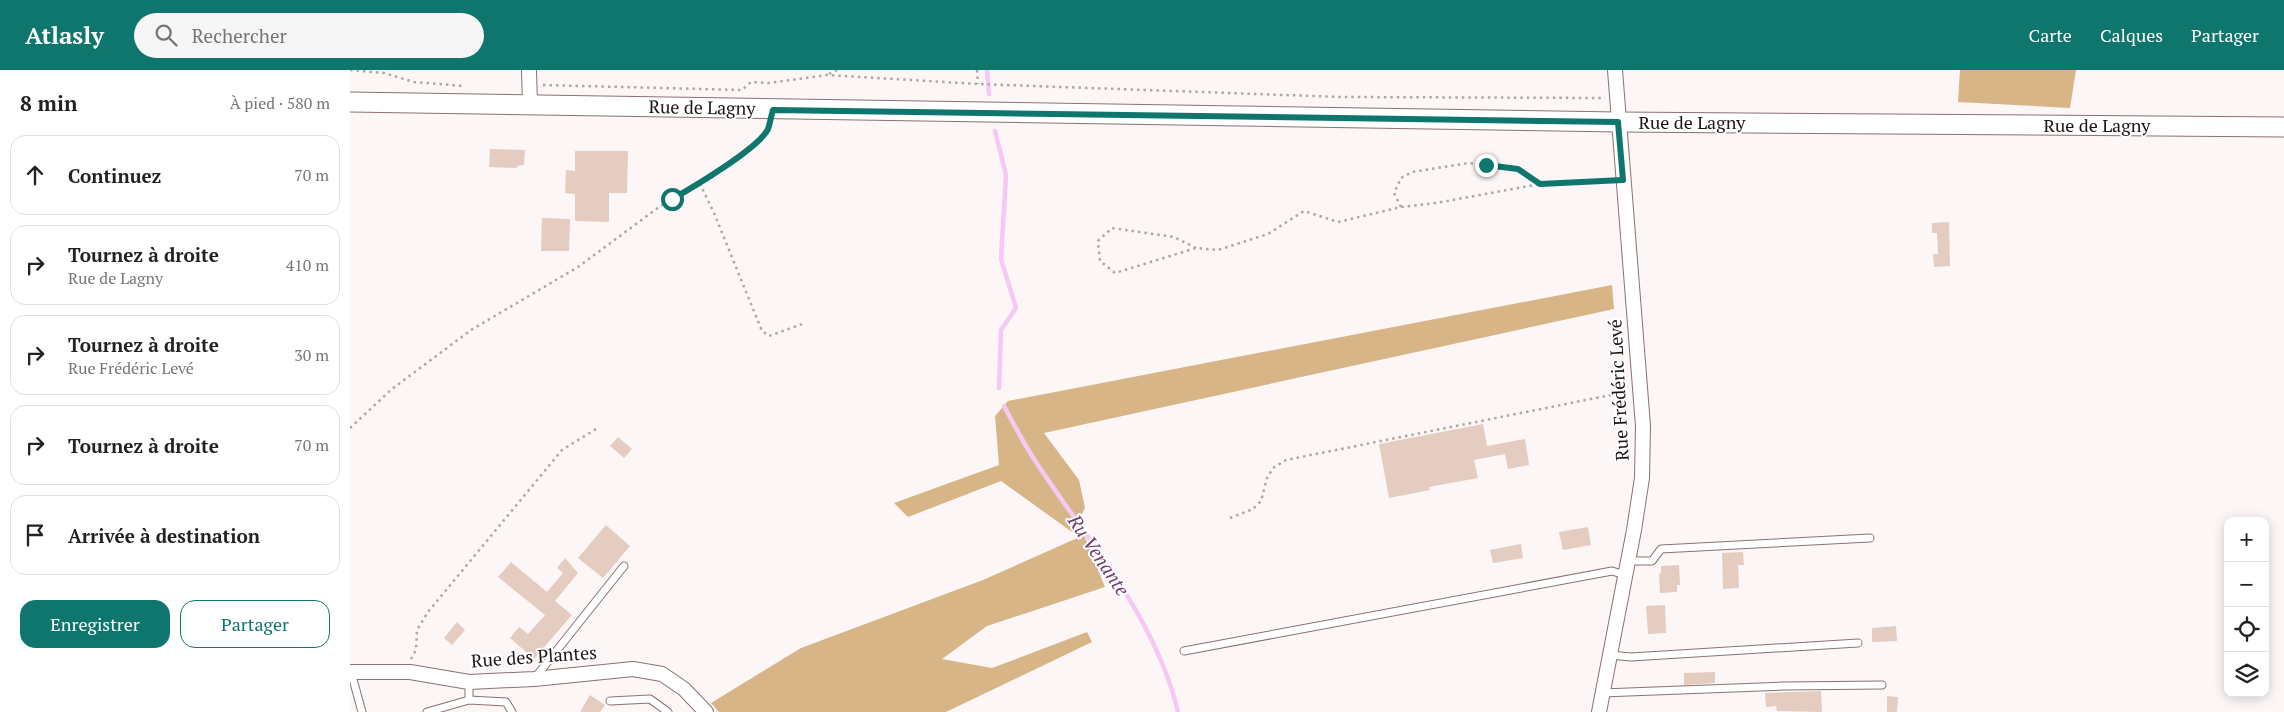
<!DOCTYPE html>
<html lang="fr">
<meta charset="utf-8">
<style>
body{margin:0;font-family:"PT Serif",serif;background:#f6f6f6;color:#222}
.controls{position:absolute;right:15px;bottom:15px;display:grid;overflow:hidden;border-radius:10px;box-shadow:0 2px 12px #0003}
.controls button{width:45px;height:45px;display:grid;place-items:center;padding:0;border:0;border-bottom:1px solid #e0e0e0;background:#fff;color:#222;font:25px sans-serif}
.stop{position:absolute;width:15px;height:15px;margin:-11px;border:4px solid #0f766e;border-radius:50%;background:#fff}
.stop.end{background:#0f766e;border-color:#fff;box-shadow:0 1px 5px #0008}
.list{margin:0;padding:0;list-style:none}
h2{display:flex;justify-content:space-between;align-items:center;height:65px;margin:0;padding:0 20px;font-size:21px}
h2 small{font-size:16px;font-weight:400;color:#767676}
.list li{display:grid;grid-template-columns:32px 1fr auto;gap:15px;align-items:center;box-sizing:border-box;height:80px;margin:0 10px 10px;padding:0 10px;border:1px solid #e0e0e0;border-radius:15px}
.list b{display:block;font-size:19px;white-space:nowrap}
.list p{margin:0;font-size:16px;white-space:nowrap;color:#767676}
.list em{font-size:16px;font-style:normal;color:#767676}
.actions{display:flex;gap:10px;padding:15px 20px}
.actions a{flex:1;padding:11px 0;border:1px solid #0f766e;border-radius:15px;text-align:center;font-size:18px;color:#0f766e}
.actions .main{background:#0f766e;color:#fff}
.icon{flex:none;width:28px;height:28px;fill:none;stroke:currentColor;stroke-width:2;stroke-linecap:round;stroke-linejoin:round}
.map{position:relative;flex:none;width:1934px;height:642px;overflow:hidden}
header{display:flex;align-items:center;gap:30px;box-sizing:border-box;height:70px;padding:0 25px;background:#0f766e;color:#fff}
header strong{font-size:24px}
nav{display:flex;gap:28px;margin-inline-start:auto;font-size:18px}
.search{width:350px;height:45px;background:#f6f6f6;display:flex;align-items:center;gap:12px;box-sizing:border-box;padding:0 18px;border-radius:28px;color:#767676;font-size:19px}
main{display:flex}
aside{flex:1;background:#fff}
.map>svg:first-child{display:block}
</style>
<header>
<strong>Atlasly</strong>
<div class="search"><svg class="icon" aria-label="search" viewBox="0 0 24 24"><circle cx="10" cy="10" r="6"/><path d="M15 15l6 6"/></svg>Rechercher</div>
<nav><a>Carte</a><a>Calques</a><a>Partager</a></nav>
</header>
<main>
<aside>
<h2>8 min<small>À pied · 580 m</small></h2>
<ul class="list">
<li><svg class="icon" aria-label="ahead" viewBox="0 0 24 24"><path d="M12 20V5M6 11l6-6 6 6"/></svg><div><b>Continuez</b></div><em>70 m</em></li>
<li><svg class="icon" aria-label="right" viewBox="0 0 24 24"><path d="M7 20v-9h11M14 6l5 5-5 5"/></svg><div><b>Tournez à droite</b><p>Rue de Lagny</p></div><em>410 m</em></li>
<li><svg class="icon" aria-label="right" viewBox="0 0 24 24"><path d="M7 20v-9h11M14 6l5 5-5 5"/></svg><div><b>Tournez à droite</b><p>Rue Frédéric Levé</p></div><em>30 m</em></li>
<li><svg class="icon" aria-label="right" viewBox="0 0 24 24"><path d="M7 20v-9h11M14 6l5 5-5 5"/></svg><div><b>Tournez à droite</b></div><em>70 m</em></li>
<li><svg class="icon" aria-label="arrive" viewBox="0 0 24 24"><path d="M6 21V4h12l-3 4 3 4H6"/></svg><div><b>Arrivée à destination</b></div></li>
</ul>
<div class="actions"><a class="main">Enregistrer</a><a>Partager</a></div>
</aside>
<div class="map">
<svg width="1934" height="642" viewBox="0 0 1934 642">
<rect width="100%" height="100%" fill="#fcf6f6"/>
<path fill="#d8b586" d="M1610,0H1726L1720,38L1608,32Z
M1262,215L1264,239L694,363L729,410L735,438L722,462L651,411L558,447L544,433L649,395L645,346L658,331Z
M734,465L755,517L637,556L592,589L642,598L737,562L742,572L596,642H369L361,633L451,578L633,510Z"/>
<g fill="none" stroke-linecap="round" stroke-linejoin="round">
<path stroke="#f5c9f3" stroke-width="4.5" d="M637,0L639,24
M645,61L656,105L651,189L666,238L651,260L649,318
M654,336C663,353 672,370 682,386C735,468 805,545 828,642"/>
</g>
<path fill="#e4ccc1" d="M140,79L175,80L174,95L167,96V98L139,97Z
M225,81H278L277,123H259V152L225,151V124L215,123L216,100L225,101Z
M192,148L220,149L219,181H191Z
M1599,152L1600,196L1584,197L1583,184H1588L1587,163H1582V153Z
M1133,354L1137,376L1175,369L1179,395L1158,399L1155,384L1124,390L1128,408L1079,417L1080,420L1039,428L1029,374Z
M268,367L282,379L274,388L260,376Z
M256,455L280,476L253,508L228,488Z
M1238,457L1241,475L1213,480L1209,462Z
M1171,474L1173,488L1143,493L1140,480Z
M1393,482L1394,495H1388L1389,518L1373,519L1372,483Z
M215,488L228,503L205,531L222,545L184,589L160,568L169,557L178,564L195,545L148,507L161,492L197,522L213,503L207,498Z
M1329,495L1330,515H1327V522L1310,523L1309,504L1311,503V496Z
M1315,535L1316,563L1298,564L1296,536Z
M107,552L115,560L102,575L94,568Z
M1546,556L1547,571L1522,572V558Z
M1365,602V613L1334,615V603Z
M1471,621L1472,642L1427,641L1426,636L1416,637L1415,623Z
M240,625L255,635L250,642H230Z
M1537,626L1548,627L1547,642H1537Z"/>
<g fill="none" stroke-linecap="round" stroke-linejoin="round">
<defs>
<path id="service" d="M1278,491H1302L1311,479L1520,468
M834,581L1262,501L1275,505
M1260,585L1281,587L1508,573
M1,602L12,642
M184,609L274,496
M1252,623L1434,616L1532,615
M119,630V612
M260,631L300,629L318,642
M77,642L119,630L156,632L162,642"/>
<path id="minor" d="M179,2L180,34
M0,602H60L119,612L184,609L283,599L312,604L334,619L356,642
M1249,642L1284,460L1292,408L1293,356L1265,0"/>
<path id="secondary" d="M0,32L1268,52L1934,57"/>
</defs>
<use href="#service" stroke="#8a7271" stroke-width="9"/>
<use href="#minor" stroke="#8a7271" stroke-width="16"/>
<use href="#secondary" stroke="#8a7271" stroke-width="21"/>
<path stroke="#afa7a7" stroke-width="2.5" stroke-dasharray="2.5 4" stroke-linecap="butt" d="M0,0L34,3L64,12L113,16
M627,0L628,14
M479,4L487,0
M193,15L392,20L401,12L419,13L477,5L628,14L991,27L1255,28
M419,55C414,72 366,102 350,114L364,143L412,261L419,266L455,253
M1051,137L1044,123L1051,108L1062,102L1119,93L1169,99L1190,114
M846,178L824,167L762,158L748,171L750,191L765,203L846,178L868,180L918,164L954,141L988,152L1051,137L1086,133L1190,114L1262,111
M0,358L42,319L121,260L228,197L309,137L350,114
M880,448L903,439L911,431L917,408L923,398L936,390L1276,322
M61,589L66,580L67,560L78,542L212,380L246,359"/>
<use href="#service" stroke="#fff" stroke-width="7"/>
<use href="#minor" stroke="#fff" stroke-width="14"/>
<use href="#secondary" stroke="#fff" stroke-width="19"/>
</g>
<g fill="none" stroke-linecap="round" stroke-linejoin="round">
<path stroke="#0f766e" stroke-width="6" d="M322,129C342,118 409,78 418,59C420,54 421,46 423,40L1268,52L1273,110L1190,114L1168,99L1136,95"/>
</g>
<g text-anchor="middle" stroke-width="4" stroke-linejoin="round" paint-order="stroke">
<g font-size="18" fill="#1e1414" stroke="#fff">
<text transform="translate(352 38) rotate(1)" y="6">Rue de Lagny</text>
<text x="1342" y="59">Rue de Lagny</text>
<text x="1747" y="62">Rue de Lagny</text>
<text transform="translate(1269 320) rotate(-93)" y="6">Rue Frédéric Levé</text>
<text transform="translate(184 587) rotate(-4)" y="6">Rue des Plantes</text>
</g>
<g font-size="19" font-style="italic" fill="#703b6f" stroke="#fff">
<text transform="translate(749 485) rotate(56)" y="7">Ru Venante</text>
</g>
</g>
</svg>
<div class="controls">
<button>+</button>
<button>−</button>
<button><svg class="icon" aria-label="locate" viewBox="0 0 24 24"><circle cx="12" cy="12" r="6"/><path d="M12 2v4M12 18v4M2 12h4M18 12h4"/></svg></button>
<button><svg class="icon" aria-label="layers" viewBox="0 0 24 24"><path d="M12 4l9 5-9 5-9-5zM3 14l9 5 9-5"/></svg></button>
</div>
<div class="stop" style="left:322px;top:129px"></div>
<div class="stop end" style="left:1136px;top:95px"></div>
</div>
</main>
